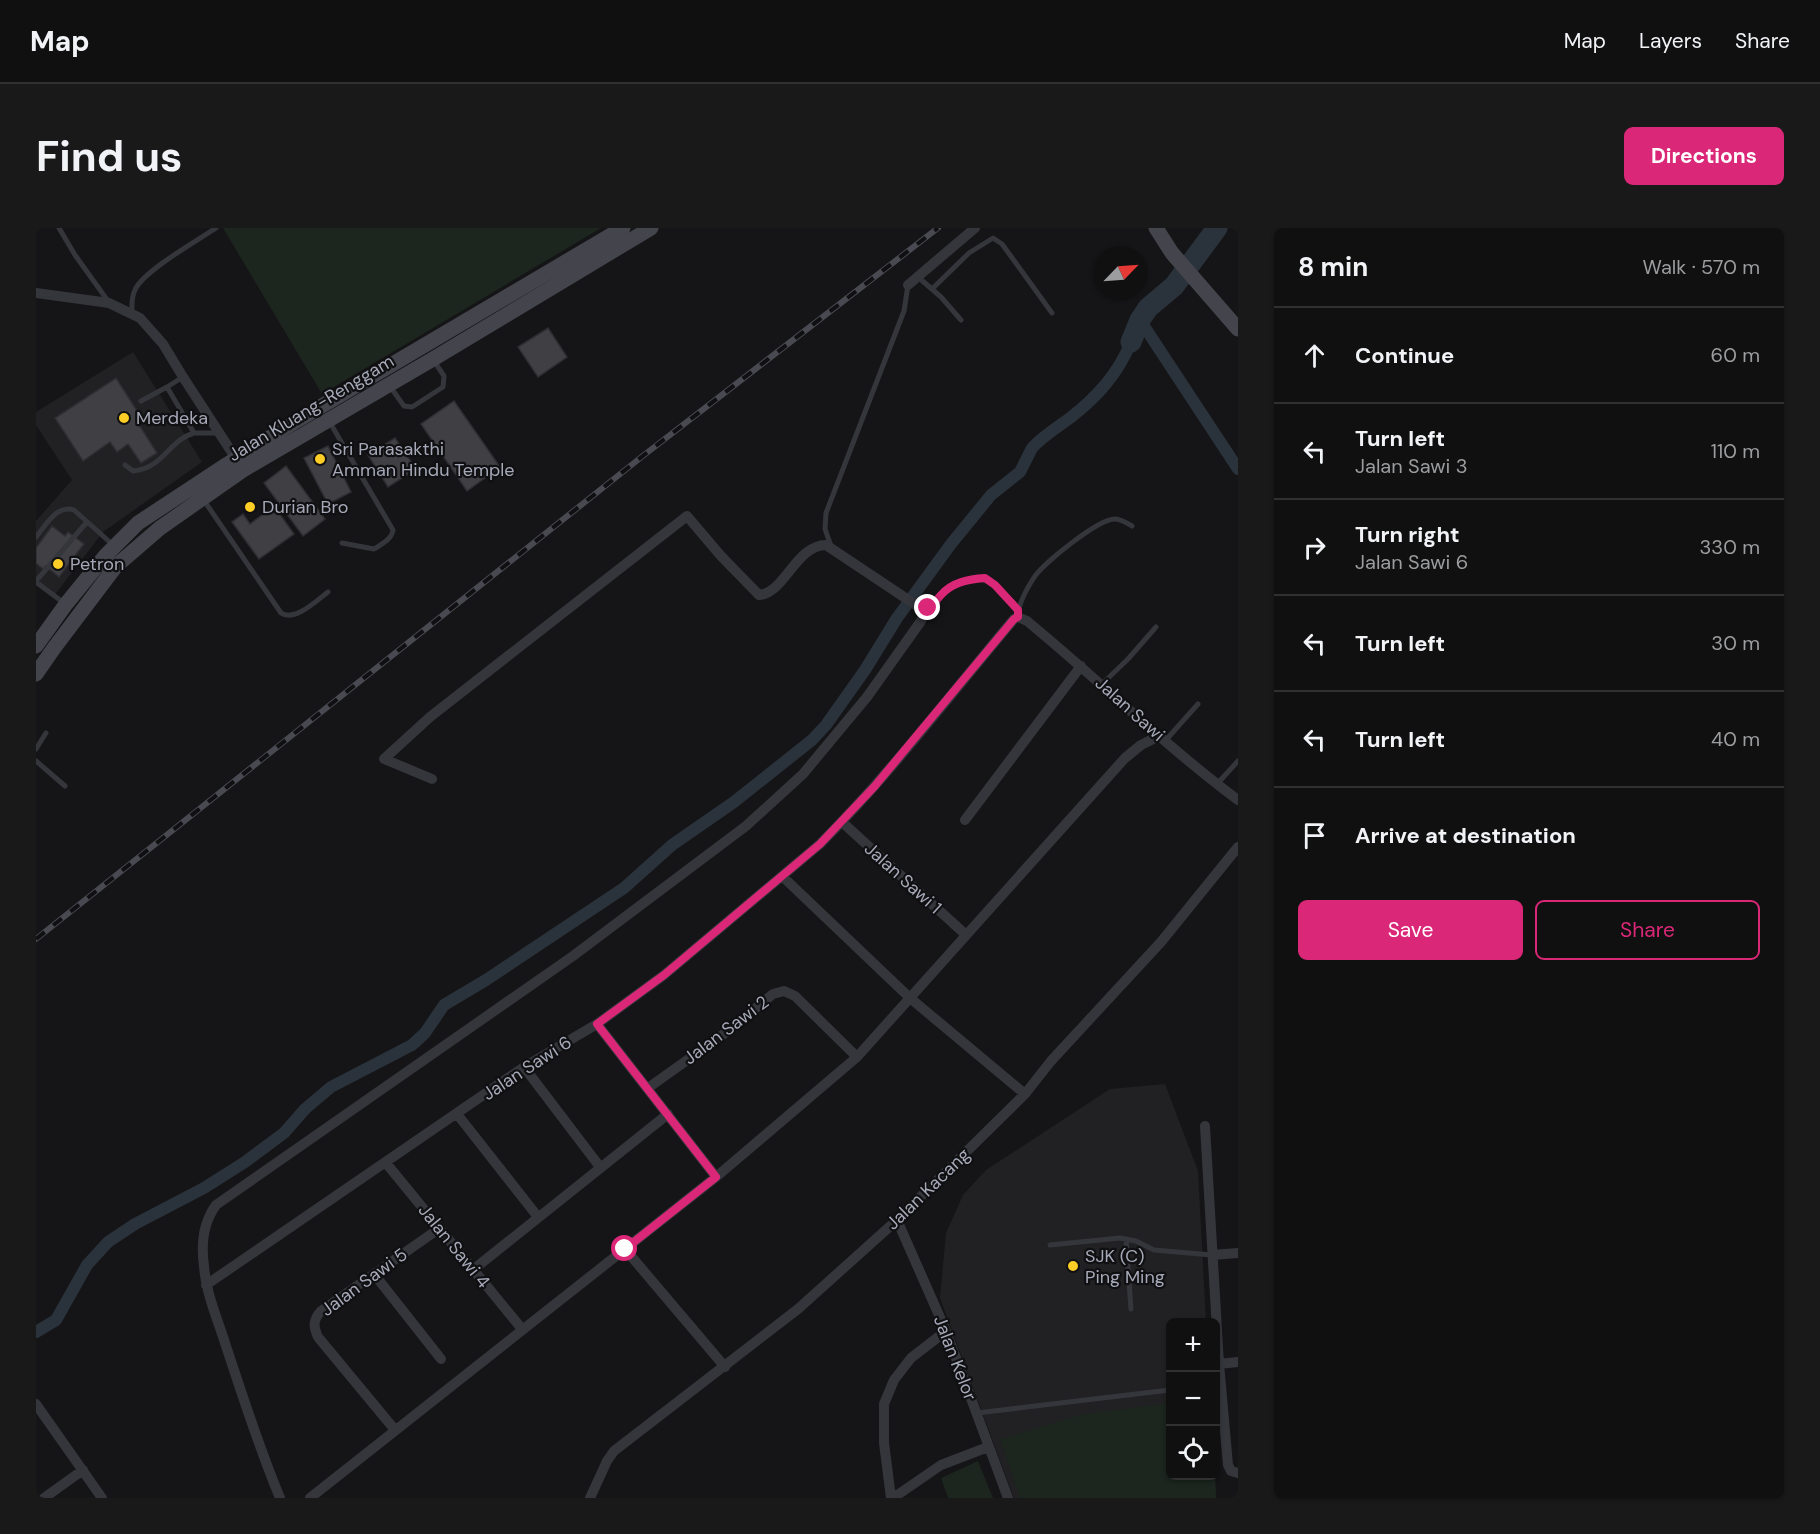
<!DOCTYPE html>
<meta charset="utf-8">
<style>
body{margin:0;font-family:"DM Sans",sans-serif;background:#19191a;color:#f1f3f6}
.controls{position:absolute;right:18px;bottom:18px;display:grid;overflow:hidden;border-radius:9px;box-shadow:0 2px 4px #0004}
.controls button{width:54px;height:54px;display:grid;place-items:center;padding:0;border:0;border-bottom:2px solid #303031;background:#101011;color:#f1f3f6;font:30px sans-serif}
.compass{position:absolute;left:1058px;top:18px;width:54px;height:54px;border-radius:50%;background:#101011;box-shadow:0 2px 4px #0004;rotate:65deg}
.stop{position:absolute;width:18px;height:18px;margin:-14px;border:4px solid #db2777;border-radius:50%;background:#fff}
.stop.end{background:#db2777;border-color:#fff;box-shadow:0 2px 6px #0008}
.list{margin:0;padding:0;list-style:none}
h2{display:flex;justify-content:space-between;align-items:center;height:78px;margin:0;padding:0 24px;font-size:26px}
h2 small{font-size:20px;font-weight:400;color:#9c9d9f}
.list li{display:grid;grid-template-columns:39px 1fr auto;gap:18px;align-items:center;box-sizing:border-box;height:96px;padding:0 24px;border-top:2px solid #303031}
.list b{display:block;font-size:22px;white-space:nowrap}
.list p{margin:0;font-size:20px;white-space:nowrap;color:#9c9d9f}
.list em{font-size:20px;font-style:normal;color:#9c9d9f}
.actions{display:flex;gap:12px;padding:18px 24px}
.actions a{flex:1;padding:14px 0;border:2px solid #db2777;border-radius:9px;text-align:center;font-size:21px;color:#db2777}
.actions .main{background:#db2777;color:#fff}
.icon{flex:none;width:33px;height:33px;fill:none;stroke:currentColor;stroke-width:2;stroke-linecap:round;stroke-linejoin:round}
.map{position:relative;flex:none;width:1202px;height:1270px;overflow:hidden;border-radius:9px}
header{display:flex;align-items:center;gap:36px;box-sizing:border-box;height:84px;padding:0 30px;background:#101011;border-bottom:2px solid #303031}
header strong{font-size:28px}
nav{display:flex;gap:33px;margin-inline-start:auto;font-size:21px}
.intro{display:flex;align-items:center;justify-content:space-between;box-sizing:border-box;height:144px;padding:0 36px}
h1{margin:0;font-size:42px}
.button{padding:15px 27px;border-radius:9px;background:#db2777;color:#fff;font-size:21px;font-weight:700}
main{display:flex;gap:36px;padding:0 36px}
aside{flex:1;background:#101011;border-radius:9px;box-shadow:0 2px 4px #0004}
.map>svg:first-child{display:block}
</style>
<header>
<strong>Map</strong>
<nav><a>Map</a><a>Layers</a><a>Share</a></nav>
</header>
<div class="intro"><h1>Find us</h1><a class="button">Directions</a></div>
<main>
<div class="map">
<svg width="1202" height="1270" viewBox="0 0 1202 1270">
<rect width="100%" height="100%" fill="#151517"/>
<path fill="#212124" d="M97,124L166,234L67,304L17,369L0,357V293L36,252L0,197V184Z
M1129,856L1162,943L1170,1094H1134V1248H1179L1180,1270H978L904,1070L910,1005L927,967L950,942L1074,861Z"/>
<path fill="#1c251e" d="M187,0H565L286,166Z
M1134,1175V1248H1179L1180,1270H984L964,1211L1048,1186Z
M942,1233L957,1270H912L905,1250Z"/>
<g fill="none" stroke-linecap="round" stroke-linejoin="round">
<path stroke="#2a323b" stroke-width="12" d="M1104,92L1202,241
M0,1104L20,1092L51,1037L72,1014L99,996L168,960L209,934L248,905L269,881L295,859L376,817L389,805L408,777L450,752L588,660L636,617L698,574L776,512L790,497L829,442L861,390L915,316L955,267L984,244L996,220L1001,215C1011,206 1023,198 1034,190C1061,169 1082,146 1095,114"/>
<path stroke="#2a323b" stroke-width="21" d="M1095,114L1104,92L1112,80L1138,58L1181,0"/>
</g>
<path fill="#3f3f44" stroke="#2f2e33" stroke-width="1.5" d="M512,100L531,129L502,149L482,119Z
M80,150L105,189L100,192L121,225L105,235L92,216L81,224L74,214L47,233L19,190Z
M418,173L464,239L431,263L385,196Z
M359,210L380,241L352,259L332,227Z
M292,218L315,264L292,276L268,230Z
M250,238L289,291L267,308L228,255Z
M238,278L258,306L223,331L196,294L207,286L214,296Z
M16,298L29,308L32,304L48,316L23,349L10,338L7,341L0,335V320Z"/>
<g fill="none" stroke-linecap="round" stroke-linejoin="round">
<path stroke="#35363c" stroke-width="5" d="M23,0L39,27L72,73
M882,49L905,69L925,92
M896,61L933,25L957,10L966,16L1016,85
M96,85C96,77 95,70 99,62C106,44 162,12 180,0
M147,149L131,159L158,205H182
M353,157L368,178L376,179L407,159L408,148L398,133
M105,173L131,159
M293,193L357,302C356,311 346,316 338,321L306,315
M89,237L97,243C128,240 133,212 158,205
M167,271L245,385C259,394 280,373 292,364
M0,309C10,297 21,276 38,282L77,317
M795,318L789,301L790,285L868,83L872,57
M0,353L51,294
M0,354L28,375
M888,382C899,378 900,370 908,363C916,357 924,354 934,352C958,347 967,367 982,382
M982,389C982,376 990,362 997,351C1006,336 1062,291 1079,291C1085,291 1091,295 1096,298
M1066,456L1092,431L1120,399
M1129,513L1162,476
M0,521L10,505
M0,533L29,558
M1181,556L1202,533
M1090,1011L1095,1081
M1014,1017L1084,1010L1100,1013L1118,1022L1176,1027
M941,1185L1134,1162"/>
<path stroke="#35363c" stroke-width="10" d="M872,57L939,0
M0,65L73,75L104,90L127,116L147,149L204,237
M929,592L1045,438
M806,594L929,706
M746,648L874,770L989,866
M561,796L680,949
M488,839L564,939
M612,860L692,803L737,766L748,763L759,768L821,829
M421,886L502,989
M1169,898L1183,1136L1192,1237L1195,1243L1202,1245
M350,935L486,1101
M861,992L910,1103L972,1270
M589,1021L689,1139
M1176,1027L1202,1025
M438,1041L632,886
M338,1046L405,1131
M170,1057L488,839L561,796L628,747L784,616C854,546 914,467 978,391L982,389L991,393C1063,452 1128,517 1202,572
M1183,1136L1202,1134
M0,1176L66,1270
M359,1202L282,1109C277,1098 277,1092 285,1083L404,1000
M8,1270L47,1242
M244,1270C223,1220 207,1169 190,1118C182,1092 170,1066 168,1038C165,1017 167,995 180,977L537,728L710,598L767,546L831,469L885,393L889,383L790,317C760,317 748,366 723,367L685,328L651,288L394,489L348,531L396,551
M274,1270L680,949L821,829L1089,530L1105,517L1123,508
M554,1270L571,1233L578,1223L762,1081L861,992L989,866L1015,833L1125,714L1202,619
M855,1270L848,1215V1176L858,1152L875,1130L910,1103
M857,1270L905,1237L952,1219"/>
<path stroke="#43444c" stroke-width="15" d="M1120,0L1136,25L1202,101
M0,418L30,376L70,327L102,295L190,237L262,192L587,0
M0,446L18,420L80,338L124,300L207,242L397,131L615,0"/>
<defs>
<path id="rail" d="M0,711L608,227L902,0"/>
</defs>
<use href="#rail" stroke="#484951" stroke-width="6"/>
<use href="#rail" stroke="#101012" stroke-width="4" stroke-dasharray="11" stroke-linecap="butt"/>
</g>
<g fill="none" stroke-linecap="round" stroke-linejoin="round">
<path stroke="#db2777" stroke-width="8" d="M589,1021L680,949L561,796L628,747L784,616L838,559L978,391L982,389V382L959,357L949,350C933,351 916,354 905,367C900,372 898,377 892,380"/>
</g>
<g fill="#fecd26" stroke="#101012" stroke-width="2">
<circle cx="88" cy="190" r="6"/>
<circle cx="284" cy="231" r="6"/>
<circle cx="214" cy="279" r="6"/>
<circle cx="22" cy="336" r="6"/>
<circle cx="1037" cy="1038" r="6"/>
</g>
<g text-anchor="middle" stroke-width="4.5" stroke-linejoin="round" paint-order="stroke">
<g font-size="18" fill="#a6a9b8" stroke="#101012">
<text transform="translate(275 180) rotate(-31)" y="6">Jalan Kluang-Renggam</text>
<text transform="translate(1094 481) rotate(42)" y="6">Jalan Sawi</text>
<text transform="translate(867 650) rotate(42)" y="6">Jalan Sawi 1</text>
<text transform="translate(690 802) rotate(-37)" y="6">Jalan Sawi 2</text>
<text transform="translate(491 840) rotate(-33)" y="6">Jalan Sawi 6</text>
<text transform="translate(892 961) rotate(-44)" y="6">Jalan Kacang</text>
<text transform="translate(418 1018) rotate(51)" y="6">Jalan Sawi 4</text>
<text transform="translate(328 1054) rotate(-36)" y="6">Jalan Sawi 5</text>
<text transform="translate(919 1130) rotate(69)" y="6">Jalan Kelor</text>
</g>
<g font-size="18" fill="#a6a9b8" stroke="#101012" text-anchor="start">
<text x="100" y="196">Merdeka</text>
<text x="296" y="227">Sri Parasakthi<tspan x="296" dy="21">Amman Hindu Temple</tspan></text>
<text x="226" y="285">Durian Bro</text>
<text x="34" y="342">Petron</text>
<text x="1049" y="1034">SJK (C)<tspan x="1049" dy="21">Ping Ming</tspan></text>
</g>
</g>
</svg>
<div class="controls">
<button>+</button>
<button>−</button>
<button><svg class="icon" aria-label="locate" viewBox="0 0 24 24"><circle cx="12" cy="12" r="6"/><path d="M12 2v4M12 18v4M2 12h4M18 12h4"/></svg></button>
</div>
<svg class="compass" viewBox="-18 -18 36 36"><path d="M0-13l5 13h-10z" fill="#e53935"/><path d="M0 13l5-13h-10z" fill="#9c9d9f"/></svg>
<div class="stop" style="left:589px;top:1021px"></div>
<div class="stop end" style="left:892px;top:380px"></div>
</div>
<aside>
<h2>8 min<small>Walk · 570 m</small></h2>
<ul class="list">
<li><svg class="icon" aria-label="ahead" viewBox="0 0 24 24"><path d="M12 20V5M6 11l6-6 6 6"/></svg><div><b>Continue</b></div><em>60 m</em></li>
<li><svg class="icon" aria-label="left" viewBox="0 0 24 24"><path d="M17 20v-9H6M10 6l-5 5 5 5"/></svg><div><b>Turn left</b><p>Jalan Sawi 3</p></div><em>110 m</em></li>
<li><svg class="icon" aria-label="right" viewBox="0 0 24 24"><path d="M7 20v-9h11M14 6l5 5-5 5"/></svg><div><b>Turn right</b><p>Jalan Sawi 6</p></div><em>330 m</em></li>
<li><svg class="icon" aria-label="left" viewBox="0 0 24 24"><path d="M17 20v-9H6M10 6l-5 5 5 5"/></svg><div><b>Turn left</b></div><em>30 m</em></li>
<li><svg class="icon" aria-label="left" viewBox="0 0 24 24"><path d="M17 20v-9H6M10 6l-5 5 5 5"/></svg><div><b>Turn left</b></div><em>40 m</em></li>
<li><svg class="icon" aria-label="arrive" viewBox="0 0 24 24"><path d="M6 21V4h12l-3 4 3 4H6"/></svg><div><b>Arrive at destination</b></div></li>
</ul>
<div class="actions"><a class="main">Save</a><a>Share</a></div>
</aside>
</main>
